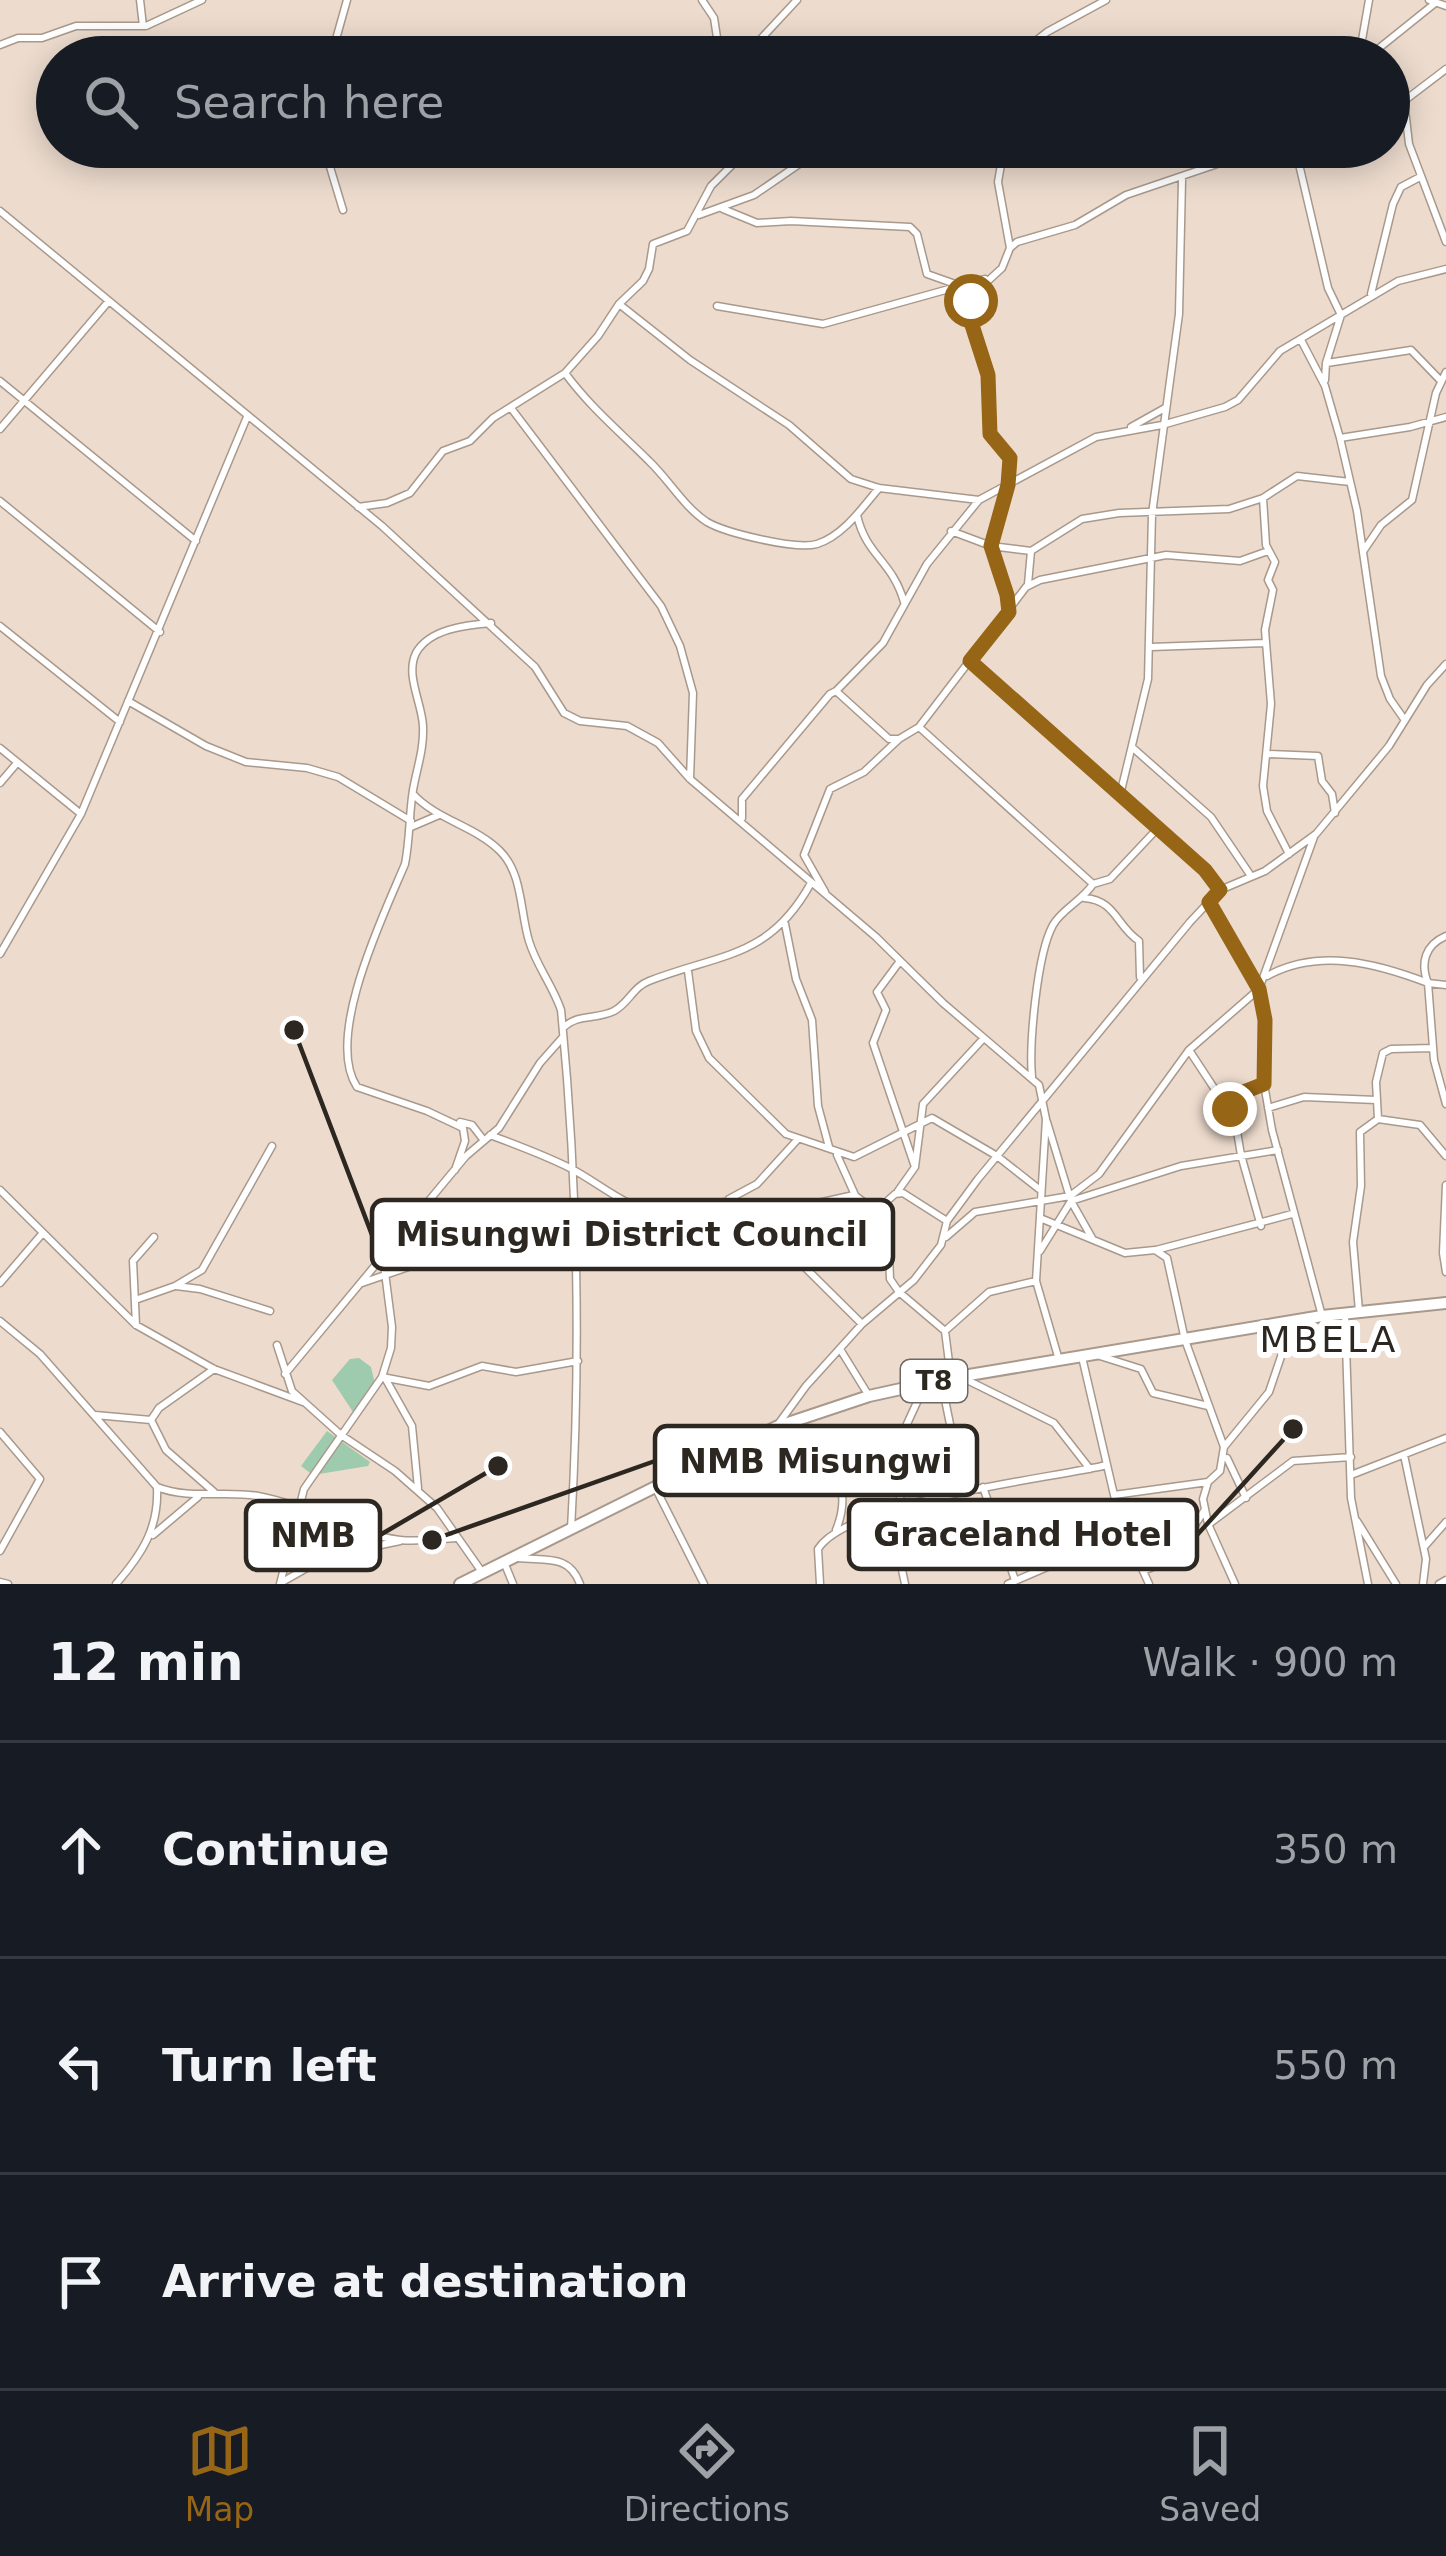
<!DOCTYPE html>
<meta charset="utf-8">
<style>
body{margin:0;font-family:"DejaVu Sans",sans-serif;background:#20242c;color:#f1f3f6}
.stop{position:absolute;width:36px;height:36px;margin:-27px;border:9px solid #966516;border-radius:50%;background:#fff}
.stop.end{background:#966516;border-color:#fff;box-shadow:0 3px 12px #0008}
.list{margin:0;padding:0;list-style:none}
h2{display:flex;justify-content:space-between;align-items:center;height:156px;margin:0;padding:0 48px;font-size:51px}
h2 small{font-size:39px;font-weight:400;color:#9ea1a6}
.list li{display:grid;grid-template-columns:78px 1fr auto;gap:36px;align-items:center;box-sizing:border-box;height:216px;padding:0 48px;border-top:3px solid #363941}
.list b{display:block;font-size:45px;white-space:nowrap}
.list em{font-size:39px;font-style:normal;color:#9ea1a6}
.icon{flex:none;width:66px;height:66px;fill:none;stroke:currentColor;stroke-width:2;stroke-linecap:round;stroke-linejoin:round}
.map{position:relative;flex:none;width:1446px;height:1584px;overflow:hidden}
.search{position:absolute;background:#171b24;box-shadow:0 6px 30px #0003;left:36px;right:36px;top:36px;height:132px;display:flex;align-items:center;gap:30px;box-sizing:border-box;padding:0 42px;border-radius:66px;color:#9ea1a6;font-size:45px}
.sheet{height:804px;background:#171b24}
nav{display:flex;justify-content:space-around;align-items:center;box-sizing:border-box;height:168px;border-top:3px solid #363941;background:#171b24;font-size:33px;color:#9ea1a6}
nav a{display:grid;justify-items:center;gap:6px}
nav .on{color:#966516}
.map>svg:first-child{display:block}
</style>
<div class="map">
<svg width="1446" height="1584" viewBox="0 0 1446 1584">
<rect width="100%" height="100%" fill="#eddcce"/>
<path fill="#9ecaad" d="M359,1358L371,1367L375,1384L353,1412L332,1380L350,1359Z
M327,1431L370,1462L368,1466L313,1475L301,1466Z"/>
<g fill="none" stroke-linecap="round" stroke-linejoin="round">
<defs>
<path id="minor" d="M140,0L143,26
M702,0L714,18L720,57
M1429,0L1446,6
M0,45L18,38H42L76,26H146L202,0
M1232,56L1330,43L1339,46L1351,57
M331,57L347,0
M736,57L757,43L797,0
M1015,57L1047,32L1106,0
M1154,57L1203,46L1231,55
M1359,57L1369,0
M1368,57L1434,4
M1404,101L1409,144L1446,242
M1389,104L1404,101L1446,69
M324,147L343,210
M1004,147L998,182L1010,248
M1295,147L1328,288L1341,315L1326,363L1325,380
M723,209L757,223L791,221L910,227L917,234L927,274L958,285L972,301
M0,211L382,526L535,667L564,713L580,721L627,726L658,743L690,779L876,937L943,1003L1039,1085L1046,1119L1036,1281L1059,1360
M699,215L754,195L824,147
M1371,294L1393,204L1401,187L1420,177
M619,304L690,360L789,425L851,479L879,488L979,500
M717,306L823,324L985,279
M1301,340L1325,386L1340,438L1357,511L1381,676L1390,699L1404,719
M1327,363L1411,350L1440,380
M565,373C590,407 619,431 649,461C669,480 684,507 707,522C726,533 796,550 817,544C843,536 863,507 879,488
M0,381L196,541
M511,408L661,606L680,646L693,693L690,779
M1131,427L1165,408
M0,429L108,302
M1340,438L1410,427L1446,417
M1263,498L1266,545L1275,562L1268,580L1273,590L1265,630L1271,704L1263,786L1267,811L1289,854
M0,501L160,632
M358,507L387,503L410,493L443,451L470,441L493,418L565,373L598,336L619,304L643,281L649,269L653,244L687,231L711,186L750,147
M857,515C866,556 892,560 904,602
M951,531L991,546L1031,551L1082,519L1119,513L1229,509L1263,498L1297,476L1350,482
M1364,550L1381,525L1412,500L1436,393L1446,372
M1028,584L1031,551
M1009,608L991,546L1008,485L1010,458L990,434L988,375L970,308L977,291L1002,268L1010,248L1017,242L1075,225L1126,195L1229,160L1285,147
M0,626L120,722
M1151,647L1265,643
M971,661L1205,870L1220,890
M836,691L883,643L927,564L979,500L1096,437L1162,425L1225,407L1238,400L1280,351L1398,281L1446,269
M128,701L206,746L246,762L307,768L338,777L411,821
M919,727L1093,884L1110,879L1158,828
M0,748L81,814
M1133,748L1211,817L1251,876
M1267,754L1318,756L1322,781L1332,794L1335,813
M0,783L17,763
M413,794C437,820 475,826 500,851C523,874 520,912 529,941C536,965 553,986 561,1010C578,1183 581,1356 571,1529
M1120,795L1148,679L1152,514L1179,314L1182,180
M742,818V799L830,694L836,691L889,739H899L919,727L1026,587L1040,580L1166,555L1240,561L1268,551
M411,827L439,815
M825,892L804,855L830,789L864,772L899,739
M1084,898C1116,900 1116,926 1139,941L1140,977
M1210,903L1259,989L1265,1020L1264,1084L1272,1130L1322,1316
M785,924L796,979L812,1020L818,1106L829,1147
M1446,936C1425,945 1420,963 1428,983L1446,985
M0,954L81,814L247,417
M900,961L877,992L886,1010L873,1043L915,1167
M688,971L696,1031L709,1058L786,1134L854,1157L932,1118L997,1156L1039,1189
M1267,976C1319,948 1376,963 1428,983L1434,1060L1446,1104
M563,1028C578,1013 596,1020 614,1011C629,1003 633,987 649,981C721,953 769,959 811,883
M1189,1050L1235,1120L1241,1155L1261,1226
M1032,1077C1029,1044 1037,954 1053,925C1062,909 1082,901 1093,884
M1223,1100L1264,1084
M1268,1108L1304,1097L1376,1100
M1378,1119L1420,1125L1446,1156
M460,1122L472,1125L482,1138
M1047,1122L1071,1201L1092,1238
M490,1135C517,1145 544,1155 570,1168C601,1184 626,1209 663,1214C688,1218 712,1200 738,1201L862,1324
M837,1155L855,1195
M455,1170L465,1141L463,1128L427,1111L357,1087C324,1037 384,914 405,864C410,839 409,814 413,790C417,767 424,750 423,726C422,703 405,675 416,653C429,629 466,625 491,623
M1446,1185L1443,1253L1446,1272
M0,1190L136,1325L214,1369L303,1402
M898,1191L915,1167L923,1104L983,1039
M729,1199L757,1184L798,1139
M887,1203L890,1279L899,1292L945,1331L951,1378
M1040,1218L1125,1253L1155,1250L1167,1258L1185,1340L1224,1447L1220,1471L1208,1482L1203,1499L1208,1524L1235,1584
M946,1237L975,1212L1070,1196L1099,1174L1189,1050L1259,989L1314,837
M778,1239L818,1203L854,1195L876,1211L895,1194L903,1193L947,1221
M1156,1250L1292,1214
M1040,1251L1071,1201L1181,1166L1278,1150
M0,1283L42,1234
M362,1283L417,1264L483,1226
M176,1286L200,1289L270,1311
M138,1299L175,1286L202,1270L272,1146
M1359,1311L1353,1242L1361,1186L1360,1132L1378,1119L1376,1082L1383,1053L1391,1049L1433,1048
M1345,1314L1351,1498L1368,1584
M0,1321L40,1354L157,1487C190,1500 224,1490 258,1496C307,1505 351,1534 400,1540C418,1542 438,1539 456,1538
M136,1325L133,1261L154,1237
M945,1331L989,1292L1036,1281
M277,1345L292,1391L341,1435L395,1471L437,1508L482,1572
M840,1349L869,1396
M1100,1356L1141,1369L1153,1393L1208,1406
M1082,1357L1114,1495L1126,1533L1149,1584
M214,1369L159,1408L151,1420L166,1450L214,1492
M285,1374L466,1156L499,1128L540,1063L563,1037
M382,1377L429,1386L482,1366L516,1372L578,1361
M385,1378L412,1426L418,1488
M965,1379L1054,1423L1090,1469
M941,1380L960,1473L959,1491
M95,1415L151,1420
M779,1423L806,1386L862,1324L914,1280L941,1245L947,1221L978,1179L1190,922L1220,890L1265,871L1316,834L1389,746L1427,685L1446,664
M790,1424C829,1449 855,1484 836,1530
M0,1432L40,1479L0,1551
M1224,1447L1269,1392L1293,1321
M1404,1455L1426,1559L1423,1584
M1227,1458L1246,1498
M1351,1475L1446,1438
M983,1487L1015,1580
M656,1489L704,1584
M1114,1495L1208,1482
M900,1509L901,1437L924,1387
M890,1513L905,1584
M1357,1521L1396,1584
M1209,1524L1293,1461L1351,1457
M153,1535L198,1497
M1132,1547L1175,1542
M1424,1547L1446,1522
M518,1558C546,1561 569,1554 580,1584
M504,1562L513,1584
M1143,1571L1173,1559L1175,1542L1193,1528L1204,1511
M284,1581L328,1556L400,1541
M0,1582L8,1584
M116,1584C142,1554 159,1528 157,1487
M280,1584L304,1489L382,1377L391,1348L392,1327L383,1257
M820,1584L818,1549C848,1501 1048,1479 1107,1465
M1008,1584L1126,1533
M1439,1584L1446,1580"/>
<path id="trunk" d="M460,1584L776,1427L869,1396L951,1378L1322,1316L1446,1303"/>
</defs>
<use href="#minor" stroke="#a8998c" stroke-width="9"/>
<use href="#trunk" stroke="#a8998c" stroke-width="14"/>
<use href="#minor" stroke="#fff" stroke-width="6"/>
<use href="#trunk" stroke="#fff" stroke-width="10"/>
</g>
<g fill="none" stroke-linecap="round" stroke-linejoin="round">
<path stroke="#966516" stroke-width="15" d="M971,301V322L988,375L990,434L1010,458L1008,485L991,546L1007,595L1009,612L970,661L1205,870L1220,890L1209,902L1259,989L1265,1020L1264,1084L1223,1100L1230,1109"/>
</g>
<g text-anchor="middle" stroke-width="12" stroke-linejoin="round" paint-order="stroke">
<rect fill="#fff" stroke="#6c6864" stroke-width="3" x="901" y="1360" width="66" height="42" rx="9"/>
<g font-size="27" font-weight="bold" fill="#2d2721">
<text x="934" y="1390">T8</text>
</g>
<g font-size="36" letter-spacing="3" fill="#2d2721" stroke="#fff">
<text x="1329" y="1352">MBELA</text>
</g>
</g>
<path fill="none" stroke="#2d2721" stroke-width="4.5" d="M294 1030L372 1235M432 1540L655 1461M1293 1429L1197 1535M498 1466L380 1535"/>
<g fill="#2d2721" stroke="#fff" stroke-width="4.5">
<circle cx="294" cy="1030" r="12"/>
<circle cx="432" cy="1540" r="12"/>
<circle cx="1293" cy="1429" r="12"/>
<circle cx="498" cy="1466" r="12"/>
</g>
<g fill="#fff" stroke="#2d2721" stroke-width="4.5">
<rect x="372" y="1200" width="521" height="69" rx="12"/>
<rect x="655" y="1426" width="322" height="69" rx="12"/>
<rect x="849" y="1500" width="348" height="69" rx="12"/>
<rect x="246" y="1501" width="134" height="69" rx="12"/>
</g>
<g font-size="33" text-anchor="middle" font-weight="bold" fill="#2d2721">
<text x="632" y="1246">Misungwi District Council</text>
<text x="816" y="1473">NMB Misungwi</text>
<text x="1023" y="1546">Graceland Hotel</text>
<text x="313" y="1547">NMB</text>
</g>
</svg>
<div class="stop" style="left:971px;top:301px"></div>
<div class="stop end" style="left:1230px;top:1109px"></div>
<div class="search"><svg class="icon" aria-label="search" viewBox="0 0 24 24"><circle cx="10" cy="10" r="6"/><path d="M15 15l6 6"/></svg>Search here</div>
</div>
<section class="sheet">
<h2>12 min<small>Walk · 900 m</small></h2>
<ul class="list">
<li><svg class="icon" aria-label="ahead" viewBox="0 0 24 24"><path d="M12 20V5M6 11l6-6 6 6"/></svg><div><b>Continue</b></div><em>350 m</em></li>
<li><svg class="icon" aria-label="left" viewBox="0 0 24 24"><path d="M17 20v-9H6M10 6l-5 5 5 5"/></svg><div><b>Turn left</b></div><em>550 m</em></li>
<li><svg class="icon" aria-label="arrive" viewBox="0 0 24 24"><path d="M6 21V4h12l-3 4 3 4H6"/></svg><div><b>Arrive at destination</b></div></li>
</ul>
</section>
<nav>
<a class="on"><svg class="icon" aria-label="map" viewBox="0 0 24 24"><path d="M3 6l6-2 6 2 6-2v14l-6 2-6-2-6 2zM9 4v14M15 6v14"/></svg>Map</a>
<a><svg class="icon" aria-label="directions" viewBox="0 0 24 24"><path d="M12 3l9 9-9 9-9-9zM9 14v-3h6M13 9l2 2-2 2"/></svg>Directions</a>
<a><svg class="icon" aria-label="saved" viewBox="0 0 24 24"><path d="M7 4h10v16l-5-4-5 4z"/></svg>Saved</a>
</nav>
